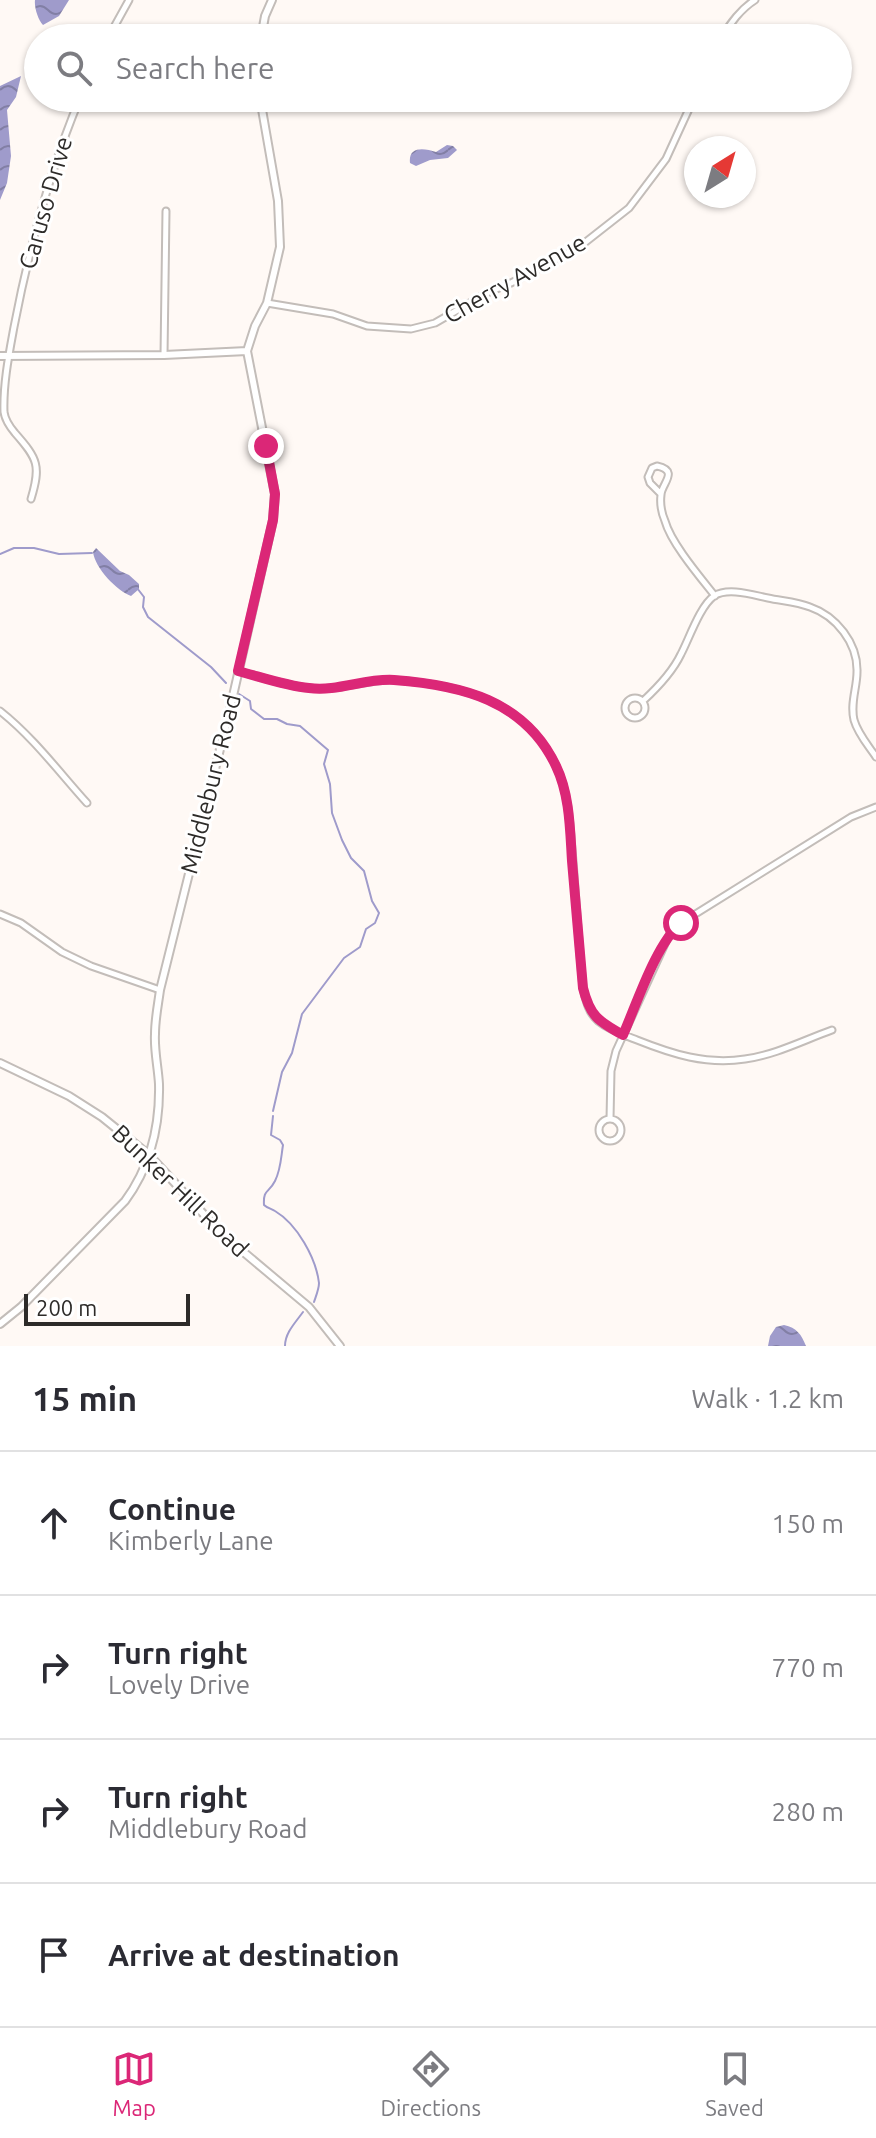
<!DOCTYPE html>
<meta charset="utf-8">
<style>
body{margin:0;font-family:Ubuntu,sans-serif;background:#f7f7f7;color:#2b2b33}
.compass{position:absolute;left:684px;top:136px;width:72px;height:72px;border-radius:50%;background:#fff;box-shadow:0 2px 6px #0004;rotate:37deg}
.scale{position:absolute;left:24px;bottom:20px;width:166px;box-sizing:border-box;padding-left:8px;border:4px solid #2d2b29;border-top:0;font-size:22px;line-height:28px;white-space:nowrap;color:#2d2b29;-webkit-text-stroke:6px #fff;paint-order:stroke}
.stop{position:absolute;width:24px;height:24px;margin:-18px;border:6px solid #db2777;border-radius:50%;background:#fff}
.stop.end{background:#db2777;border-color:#fff;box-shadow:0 2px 8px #0008}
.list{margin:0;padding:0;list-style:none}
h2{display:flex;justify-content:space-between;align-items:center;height:104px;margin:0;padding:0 32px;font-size:34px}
h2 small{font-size:26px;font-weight:400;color:#7c7c81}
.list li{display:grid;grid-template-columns:52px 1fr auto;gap:24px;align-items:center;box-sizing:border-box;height:144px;padding:0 32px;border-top:2px solid #e1e1e2}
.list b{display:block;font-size:30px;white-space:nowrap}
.list p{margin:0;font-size:26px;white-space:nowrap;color:#7c7c81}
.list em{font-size:26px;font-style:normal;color:#7c7c81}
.icon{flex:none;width:44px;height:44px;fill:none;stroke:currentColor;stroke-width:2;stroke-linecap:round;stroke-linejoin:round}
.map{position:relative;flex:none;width:876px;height:1346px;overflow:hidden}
.search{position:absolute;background:#fff;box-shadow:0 2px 6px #0004;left:24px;right:24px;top:24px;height:88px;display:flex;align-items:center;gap:20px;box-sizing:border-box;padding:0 28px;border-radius:44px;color:#7c7c81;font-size:30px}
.sheet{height:680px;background:#fff}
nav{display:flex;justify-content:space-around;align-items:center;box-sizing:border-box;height:112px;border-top:2px solid #e1e1e2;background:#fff;font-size:22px;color:#7c7c81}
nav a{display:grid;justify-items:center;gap:4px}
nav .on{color:#db2777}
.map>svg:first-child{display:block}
</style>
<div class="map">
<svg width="876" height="1346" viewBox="0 0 876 1346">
<defs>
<pattern id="water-waves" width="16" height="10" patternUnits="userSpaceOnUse" patternTransform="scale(2)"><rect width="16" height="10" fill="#9f9bcb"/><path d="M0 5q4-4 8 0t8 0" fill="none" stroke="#827fa5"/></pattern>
</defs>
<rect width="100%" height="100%" fill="#fff9f5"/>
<path fill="url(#water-waves)" d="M35,0H69L59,16L43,25C38,20 34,7 35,0Z
M21,76L16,97L7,110L11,156L7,183L0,200V86Z
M447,145L453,146L457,150L448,158L430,160L416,166L410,163C408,146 424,148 436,152Z
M96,548L120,571L129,575L139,584V589L131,596C117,591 95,568 93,552Z
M784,1325C797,1328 801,1334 806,1346H768L770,1336L776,1327Z"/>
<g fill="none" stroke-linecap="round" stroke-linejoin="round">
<path stroke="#9f9bcb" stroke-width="2" d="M0,554L14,548H34L59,554L92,553
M137,588L144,597L143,607L148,617L211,667L226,683
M239,694L250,701L251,709L264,719H277L287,724L300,726L328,750L324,764L330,784L332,813L342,840L351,858L364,871L372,901L379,913L375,923L366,929L360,947L344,958L302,1014L292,1053L282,1072L273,1111
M273,1116L271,1135L280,1140L283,1145C281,1157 281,1169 275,1181C269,1193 263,1189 264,1205C267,1208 272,1209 275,1211C297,1224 316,1258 319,1283C319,1289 316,1296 314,1302
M285,1346C285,1333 295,1323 303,1312"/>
<defs>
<path id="minor" d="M108,38L129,0
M722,38C729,24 742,8 755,0
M267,303L333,314L367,326L411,329L435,323L487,293L511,283L578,248L629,208L666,159L694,98
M164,355L166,211
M660,493L650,483L648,477L652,468L657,466C680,471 661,484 661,495C660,503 662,514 665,521C671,543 700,577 715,596
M31,499C41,466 38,459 15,433C10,427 5,420 4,412C3,384 9,354 14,327C29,249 49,172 80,98
M238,671C261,677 286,686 309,688C337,692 366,679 394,680C461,685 525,700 556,766C570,795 570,830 573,861C576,903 579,946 583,988C586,1001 588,1012 598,1021C609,1030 624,1035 637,1040C672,1054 706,1065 745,1059C775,1055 804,1040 832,1030
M625 708a10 10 0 1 1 20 0a10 10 0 1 1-20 0Z
M643,701C656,689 673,671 681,654C689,639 700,606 714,596C728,587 753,595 768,598C782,601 797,602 810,607C836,616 858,643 857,672C857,688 850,703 854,720C858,734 868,745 876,757
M0,711C33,737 59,772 87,803
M0,914L21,923L62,952L91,966L160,990
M599 1130a11 11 0 1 1 22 0a11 11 0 1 1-22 0Z
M610,1119L611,1071L616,1051L670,933L681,923L851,817L876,807"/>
<path id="tertiary" d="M261,38L265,16L272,0
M0,356L164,355L247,351
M0,1063L69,1096L102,1117L149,1155L222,1234L309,1307L340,1346
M0,1324L21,1307L125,1201C150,1167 160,1126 159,1084C158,1067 154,1050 155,1034C155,1019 158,1005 160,990L230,709L273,520L275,494L247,351L255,326L267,303L280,247L278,201L260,98"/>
</defs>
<use href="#minor" stroke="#c3bdb9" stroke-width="9"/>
<use href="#tertiary" stroke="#c3bdb9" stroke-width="10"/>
<use href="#minor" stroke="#fff" stroke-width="5"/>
<use href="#tertiary" stroke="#fff" stroke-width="6"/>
</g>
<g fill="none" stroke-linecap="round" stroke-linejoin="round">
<path stroke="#db2777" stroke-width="10" d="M266,446L275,494L273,520L238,671C261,677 286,686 309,688C337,692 366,678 394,680C461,685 525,700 556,766C570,795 570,830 572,861C576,903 579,946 583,988C590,1016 598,1021 623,1035C637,1003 656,944 681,923"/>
</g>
<g text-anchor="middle" stroke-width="6" stroke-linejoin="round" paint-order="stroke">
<g font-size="24" fill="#2d2b29" stroke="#fff">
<text transform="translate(46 203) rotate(-74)" y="8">Caruso Drive</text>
<text transform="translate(515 279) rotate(-29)" y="8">Cherry Avenue</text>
<text transform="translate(211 784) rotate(-76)" y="8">Middlebury Road</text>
<text transform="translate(180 1191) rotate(44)" y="8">Bunker Hill Road</text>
</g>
</g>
</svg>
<svg class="compass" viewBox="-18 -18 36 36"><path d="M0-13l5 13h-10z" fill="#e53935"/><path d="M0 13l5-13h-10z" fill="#7c7c81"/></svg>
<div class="scale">200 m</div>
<div class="stop" style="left:681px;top:923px"></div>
<div class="stop end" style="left:266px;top:446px"></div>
<div class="search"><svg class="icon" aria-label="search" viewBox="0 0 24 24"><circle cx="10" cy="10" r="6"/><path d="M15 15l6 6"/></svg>Search here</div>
</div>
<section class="sheet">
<h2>15 min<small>Walk · 1.2 km</small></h2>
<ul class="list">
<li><svg class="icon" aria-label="ahead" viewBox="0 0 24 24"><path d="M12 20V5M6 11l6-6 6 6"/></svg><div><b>Continue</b><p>Kimberly Lane</p></div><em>150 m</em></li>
<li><svg class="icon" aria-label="right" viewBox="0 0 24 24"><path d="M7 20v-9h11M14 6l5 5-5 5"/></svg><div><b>Turn right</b><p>Lovely Drive</p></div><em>770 m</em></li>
<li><svg class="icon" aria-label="right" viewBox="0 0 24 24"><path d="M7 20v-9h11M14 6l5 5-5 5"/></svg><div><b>Turn right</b><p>Middlebury Road</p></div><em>280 m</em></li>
<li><svg class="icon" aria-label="arrive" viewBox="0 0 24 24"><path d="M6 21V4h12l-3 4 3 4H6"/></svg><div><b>Arrive at destination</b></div></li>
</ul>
</section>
<nav>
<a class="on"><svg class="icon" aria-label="map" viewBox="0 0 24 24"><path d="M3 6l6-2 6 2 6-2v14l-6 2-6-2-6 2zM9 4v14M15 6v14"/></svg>Map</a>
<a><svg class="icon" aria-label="directions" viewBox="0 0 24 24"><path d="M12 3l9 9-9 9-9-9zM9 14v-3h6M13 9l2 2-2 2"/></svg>Directions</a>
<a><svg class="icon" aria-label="saved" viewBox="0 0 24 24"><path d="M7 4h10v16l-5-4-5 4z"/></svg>Saved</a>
</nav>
